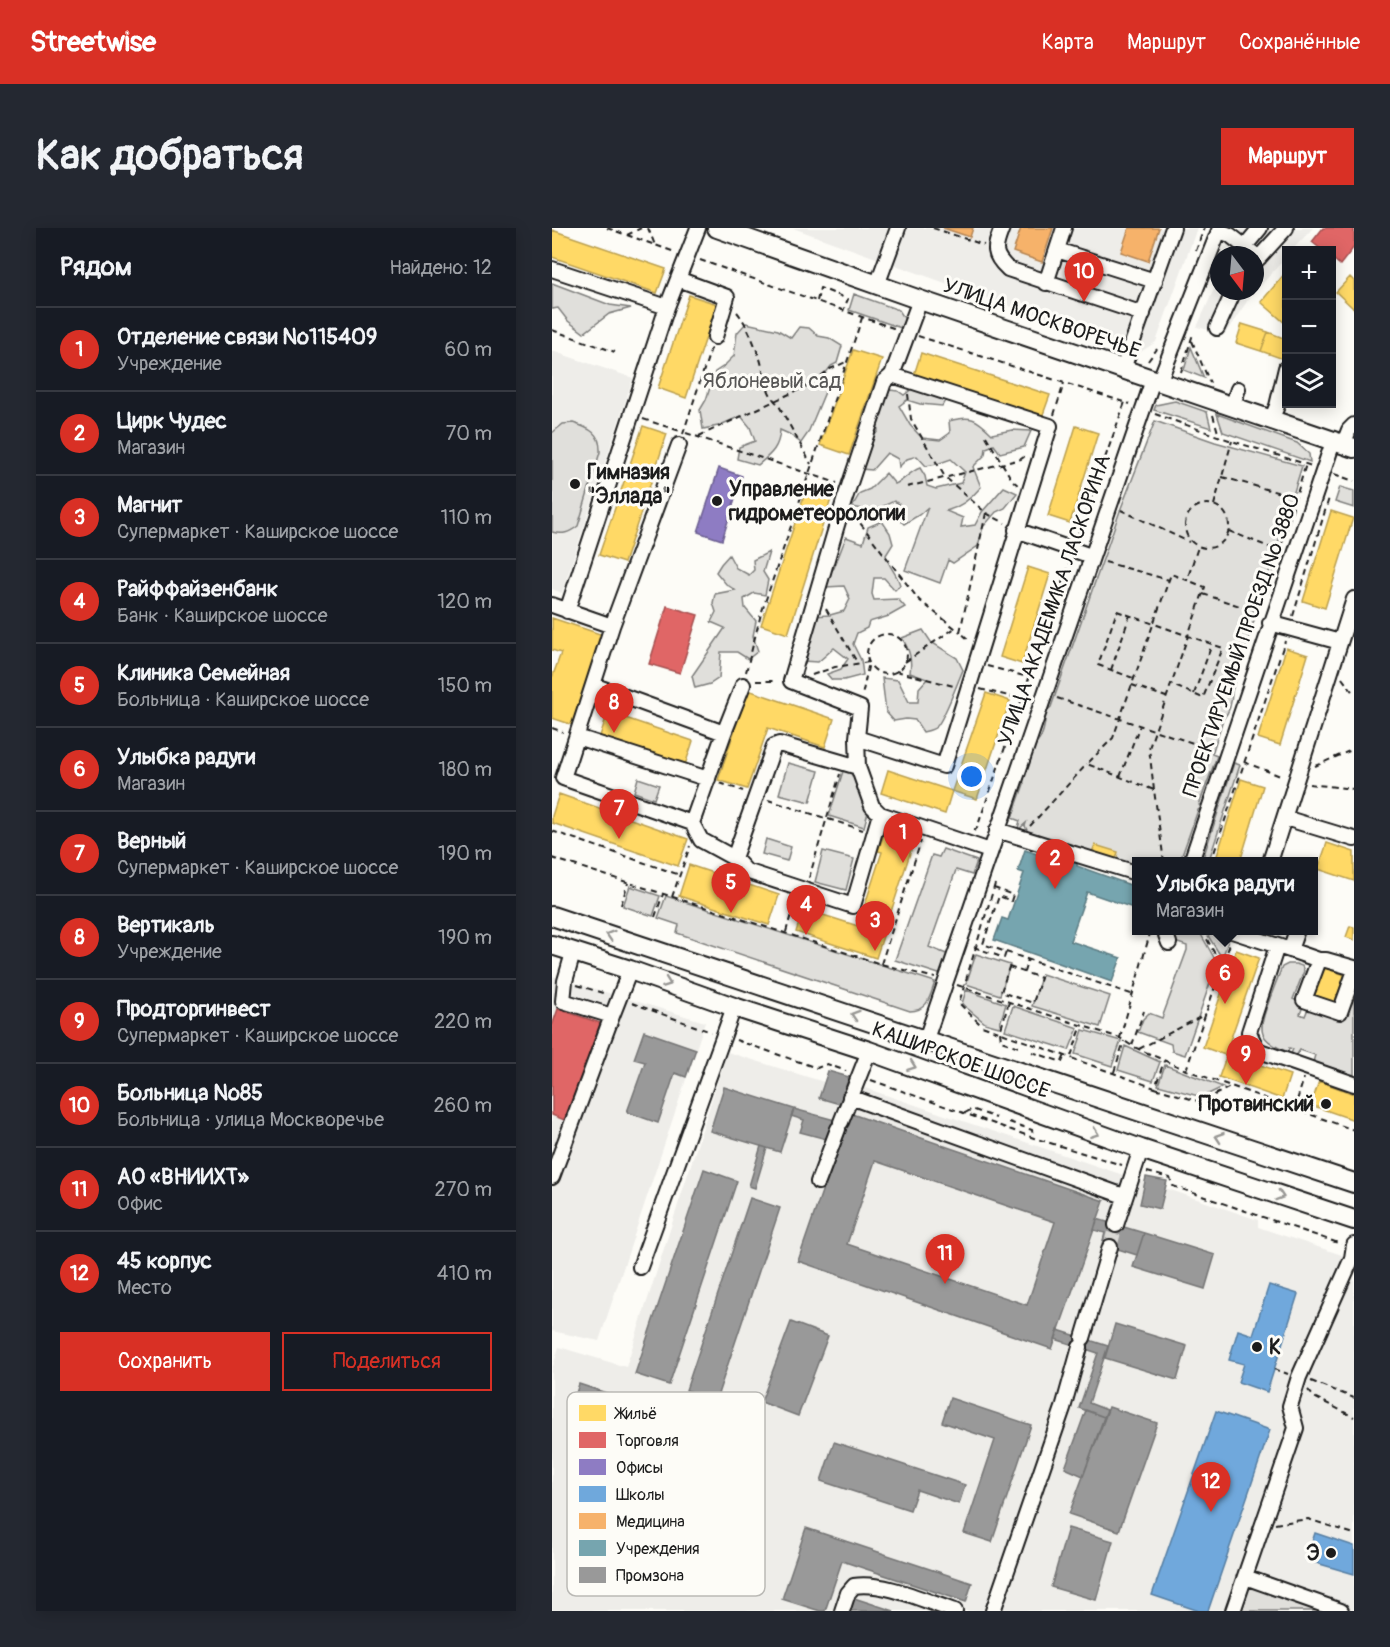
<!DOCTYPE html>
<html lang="ru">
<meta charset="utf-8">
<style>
body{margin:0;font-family:Pangolin,sans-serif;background:#242831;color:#f1f3f6}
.controls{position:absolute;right:18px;top:18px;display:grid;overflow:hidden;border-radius:0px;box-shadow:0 3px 15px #0003}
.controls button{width:54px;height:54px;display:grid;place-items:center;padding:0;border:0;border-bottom:2px solid #363941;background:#171b24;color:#f1f3f6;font:30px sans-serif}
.compass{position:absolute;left:658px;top:18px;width:54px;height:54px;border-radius:50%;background:#171b24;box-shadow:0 3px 15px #0003;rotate:164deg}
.you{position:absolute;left:420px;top:549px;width:21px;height:21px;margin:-15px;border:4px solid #fff;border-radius:50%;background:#1a73e8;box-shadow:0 0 0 9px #1a73e833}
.badge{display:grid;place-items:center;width:39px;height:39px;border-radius:50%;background:#d93025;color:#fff;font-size:20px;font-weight:700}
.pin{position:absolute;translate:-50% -50px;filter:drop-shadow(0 2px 3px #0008)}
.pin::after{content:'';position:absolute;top:32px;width:21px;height:18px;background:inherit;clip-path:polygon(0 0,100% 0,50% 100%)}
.popup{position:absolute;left:580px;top:629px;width:186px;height:78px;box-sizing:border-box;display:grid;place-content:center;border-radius:0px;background:#171b24;filter:drop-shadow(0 2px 4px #0005);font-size:20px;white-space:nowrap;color:#9ea1a6}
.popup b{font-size:22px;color:#f1f3f6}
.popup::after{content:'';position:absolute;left:50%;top:100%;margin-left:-12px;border:12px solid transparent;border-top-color:#171b24}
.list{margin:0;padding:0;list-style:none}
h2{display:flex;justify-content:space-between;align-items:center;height:78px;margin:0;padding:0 24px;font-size:26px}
h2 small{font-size:20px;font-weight:400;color:#9ea1a6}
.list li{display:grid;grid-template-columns:39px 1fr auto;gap:18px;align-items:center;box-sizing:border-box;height:84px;padding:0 24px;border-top:2px solid #363941}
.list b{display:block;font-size:22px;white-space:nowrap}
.list p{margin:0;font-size:20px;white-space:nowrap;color:#9ea1a6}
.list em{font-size:20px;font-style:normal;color:#9ea1a6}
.actions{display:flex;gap:12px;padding:18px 24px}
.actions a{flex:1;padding:14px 0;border:2px solid #d93025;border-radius:0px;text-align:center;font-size:21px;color:#d93025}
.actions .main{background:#d93025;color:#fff}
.icon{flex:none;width:33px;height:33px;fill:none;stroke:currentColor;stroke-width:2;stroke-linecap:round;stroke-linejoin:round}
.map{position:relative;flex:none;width:802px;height:1383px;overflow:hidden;border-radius:0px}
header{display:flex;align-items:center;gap:36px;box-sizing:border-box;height:84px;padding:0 30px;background:#d93025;color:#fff}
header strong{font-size:28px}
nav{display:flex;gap:33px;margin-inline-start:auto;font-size:21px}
.intro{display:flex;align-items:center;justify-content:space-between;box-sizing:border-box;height:144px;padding:0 36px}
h1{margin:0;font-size:42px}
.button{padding:15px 27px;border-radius:0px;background:#d93025;color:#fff;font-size:21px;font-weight:700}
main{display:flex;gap:36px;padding:0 36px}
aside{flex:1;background:#171b24;border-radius:0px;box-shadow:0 3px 15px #0003}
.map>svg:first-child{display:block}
</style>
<header>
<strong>Streetwise</strong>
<nav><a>Карта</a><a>Маршрут</a><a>Сохранённые</a></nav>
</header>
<div class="intro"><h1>Как добраться</h1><a class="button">Маршрут</a></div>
<main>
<aside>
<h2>Рядом<small>Найдено: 12</small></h2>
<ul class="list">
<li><span class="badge">1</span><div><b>Отделение связи №115409</b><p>Учреждение</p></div><em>60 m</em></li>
<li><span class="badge">2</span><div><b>Цирк Чудес</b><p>Магазин</p></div><em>70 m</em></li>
<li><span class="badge">3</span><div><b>Магнит</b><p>Супермаркет · Каширское шоссе</p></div><em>110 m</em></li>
<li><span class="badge">4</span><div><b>Райффайзенбанк</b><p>Банк · Каширское шоссе</p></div><em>120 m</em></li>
<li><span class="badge">5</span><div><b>Клиника Семейная</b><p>Больница · Каширское шоссе</p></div><em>150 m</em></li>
<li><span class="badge">6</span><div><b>Улыбка радуги</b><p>Магазин</p></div><em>180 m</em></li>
<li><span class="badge">7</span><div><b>Верный</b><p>Супермаркет · Каширское шоссе</p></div><em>190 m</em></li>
<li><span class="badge">8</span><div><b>Вертикаль</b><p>Учреждение</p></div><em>190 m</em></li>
<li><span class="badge">9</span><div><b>Продторгинвест</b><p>Супермаркет · Каширское шоссе</p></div><em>220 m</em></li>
<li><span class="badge">10</span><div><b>Больница №85</b><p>Больница · улица Москворечье</p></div><em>260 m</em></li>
<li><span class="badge">11</span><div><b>АО «ВНИИХТ»</b><p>Офис</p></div><em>270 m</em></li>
<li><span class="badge">12</span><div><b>45 корпус</b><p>Место</p></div><em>410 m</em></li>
</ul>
<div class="actions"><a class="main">Сохранить</a><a>Поделиться</a></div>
</aside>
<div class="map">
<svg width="802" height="1383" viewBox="0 0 802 1383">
<rect width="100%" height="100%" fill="#fdfcf7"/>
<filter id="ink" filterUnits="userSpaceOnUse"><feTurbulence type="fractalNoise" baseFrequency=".0167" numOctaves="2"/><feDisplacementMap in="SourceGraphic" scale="12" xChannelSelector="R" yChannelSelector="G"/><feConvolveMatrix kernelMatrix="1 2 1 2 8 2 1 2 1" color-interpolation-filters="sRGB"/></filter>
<g filter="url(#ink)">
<path fill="#eeede9" d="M241,0H645L604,114L587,125Z
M689,0H761L740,22H734V29L696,72L673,106L645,99L667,50V63H703V27H677Z
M0,123L81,150L10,365L0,361Z
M0,748L153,794L47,1113L0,1103Z
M175,824L272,854L276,843L297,849L296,854L304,857L592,954L594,949L615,953L613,960L706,992V999L802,1031V1383H0V1142L7,1119L74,1139Z"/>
<path fill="#e0dfdb" stroke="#7e7e7c" stroke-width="1.5" d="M0,55L58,77L79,80L57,86L32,105L16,93L6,80L0,81Z
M302,66L347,82L354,93L352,101L297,82Z
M194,95L226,102L239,110L247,99L257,100L266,108L277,110L290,118L285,135L279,138L267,154L273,164L256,205L249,215L237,206L228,202C227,220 219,226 206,237L185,231L187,219L203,213L198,199L189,188L166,198L151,201L148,182L154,172L163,144L172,138L182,128L185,105Z
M639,119L652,150L632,142Z
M361,160L394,171L390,178L368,176L355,172L347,178L358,197L370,210L388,212L398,205L397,193C419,187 424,190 440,206L460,202L479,203L472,219L448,225L442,217L434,220L433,227L421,239L429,259C419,271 409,279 394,283L411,290L409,299L423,297L430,284L452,259L465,265L453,280L444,284L431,299L426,318L401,335L396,332L388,355L353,342L376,279L367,287L352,296L346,290L347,276L342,273L321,283L300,279L308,265L318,261L334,245L343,256C353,252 357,244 368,240L373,248L375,258L384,261L409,255L413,244L399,231L385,236L374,238L365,228L355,231L347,239L346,231L335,225L320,242L309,241L319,212L326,203L325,189L338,162L346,163L352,167Z
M623,173L655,184L659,200L602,182L604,177Z
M665,186L745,215L757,226L758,234L671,204Z
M603,193L663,214L750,238L680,463C680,472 678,484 671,491L660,526L665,528L647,577L649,580L646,582L628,633L584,634V642L477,606L473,598L474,595L465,603L468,593L460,590L472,556L470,548L482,518C491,511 494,495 493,484L499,479L569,280Z
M21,195C37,200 49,205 48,224L26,298C17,305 11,307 0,304V205L11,196Z
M788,259L802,263V280L783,274Z
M330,293L338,305L341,316L334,327C336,339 345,345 348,357L343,362L332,350H322L320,366L322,372L346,371L353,379L337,388L317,394L315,400L305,405L301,416L309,432L311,447L292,452H280L275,446L289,441L296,431L282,420L266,434L250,433L261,388L278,387L292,383L298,371L292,358L274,359L276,346L282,340L294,309L311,315L316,299Z
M217,324L211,344L216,352L213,367L202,365L192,371L193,380L204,393L201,408L206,423L196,431L185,424H169L167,450L158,456L143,460L140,448L173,400L159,394L164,384L161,375L163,366L183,362L174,356L164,344L169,336L177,327L184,340L197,347L202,342L201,332Z
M371,402L379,414L405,430L411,442C406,453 391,494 384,499C381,502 375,503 371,504L363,492L354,491L342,493L334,484L330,450L346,452L357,474H366L367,460L375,451L358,445C360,431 358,423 350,410Z
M236,535L267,543L258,574L227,566Z
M682,535L688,537L657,632L651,630Z
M292,540L303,544L316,584L312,599L277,588Z
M86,550L107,557L102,571L82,564Z
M214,611L239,619L235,633L210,626Z
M391,621L425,633L420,647L404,642L377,719L397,727L390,747L343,732L380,627L387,629Z
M271,623L302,631L294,662L263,654Z
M78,658L108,668L101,688L71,678Z
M114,668L383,754C378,768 376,783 358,783L125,705L127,697L106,690Z
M624,703H647L665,735L633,827L620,823L619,816L586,804L591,791L597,785L610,790L635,722V718L623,714L622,710Z
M653,703H668L679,706L670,730Z
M424,726L458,737L448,767L414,756Z
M736,736H744L750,738L752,743L741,771L752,776L748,786L753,788L757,778L792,790L802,759V847L761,834L763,827L748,822L744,828L739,826L741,821L737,820L736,824C707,812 705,804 716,776C720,764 725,752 730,739Z
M490,746L558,768L548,799L480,778Z
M414,762L454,776L447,799L433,795L410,776Z
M461,778L526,800L517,822L453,802Z
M531,802L569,813L560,838L523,826Z
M573,818L608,834L601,853L566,842Z
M613,837L671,859L650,869L606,857Z
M696,1356L771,1383H687Z"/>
<path fill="#ffd966" stroke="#bba050" stroke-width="1.5" d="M0,2L114,41L105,65L0,29Z
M734,44V96L709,74Z
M798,49L802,53V81L784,64Z
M137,67L165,76L134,170L106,160Z
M690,96L716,104L709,123L684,115Z
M716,104L734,111V132L709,123Z
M301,122L330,131L297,227L268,217Z
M369,125L498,167L489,192L361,150Z
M91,198L115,206L72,335L47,327Z
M524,198L546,205L518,295L496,288Z
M254,262L279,271L236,406L209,397Z
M779,283L801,290L773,380L751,373Z
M476,339L498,346L470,436L448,429Z
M0,390L51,407L21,497L0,490V450L9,425L0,422Z
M734,420L756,427L728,517L706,510Z
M196,462L282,491L273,519L216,500L195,561L166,552Z
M434,465L458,473L425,571L400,563Z
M56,484L141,513L133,537L48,508Z
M336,542L400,563L393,586L329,565Z
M689,551L711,558L688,634H663Z
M7,566L136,611L126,638L0,595V588Z
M333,603L362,613L324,730L244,704L254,673L270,678L268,686L306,698L330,624L326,623Z
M775,615L802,624V653L766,641Z
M543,617L566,624L564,632L540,624Z
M137,637L227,667L217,697L127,668Z
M798,698L802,699V712L794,709Z
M684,722L707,730L673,827L651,819Z
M771,739L793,747L781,779L759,771Z
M675,826L738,847L730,871L667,849Z
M767,853L802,866V892L759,877Z"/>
<path fill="#e06666" stroke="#a55050" stroke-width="1.5" d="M771,0H802V19L788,37L780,30V22H770L760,14Z
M115,378L146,387L128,445L97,436Z
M6,781L48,795L15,893L0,887V798Z"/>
<path fill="#8e7cc3" stroke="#6c5f91" stroke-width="1.5" d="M167,240L190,248L170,312L146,304Z"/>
<path fill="#6fa8dc" stroke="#567ea2" stroke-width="1.5" d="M717,1057L746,1066L715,1164L686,1154L692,1136L677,1132L686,1102L701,1107Z
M664,1183L718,1202L656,1383H647L600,1367Z
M763,1305L802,1318V1346L754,1332Z"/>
<path fill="#f6b26b" stroke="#b58553" stroke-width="1.5" d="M391,0H421L418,9Z
M469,0H501L490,34L461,24Z
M577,0H607L596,33L569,24Z"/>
<path fill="#76a5af" stroke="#5b7c83" stroke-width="1.5" d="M473,622L488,627L490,622L525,634V638L584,659V681L535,664L518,713L569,730L560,754L442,712L450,690L456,692L472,645L466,643Z"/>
<path fill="#999" stroke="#747474" stroke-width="1.5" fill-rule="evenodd" d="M92,803L144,821L134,849L123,845L106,895L75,884L93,834L82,831Z
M276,843L297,849L288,876L267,870Z
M172,859L242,881L228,924L158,903Z
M242,881L294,895L292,903L278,912L248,904L252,892L239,888Z
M297,885L552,973L500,1121L246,1033ZM323,933L503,994L475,1077L295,1016Z
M209,918L215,920L203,960L197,958Z
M152,941L185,953L117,1157L83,1146Z
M594,949L615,953L608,981L588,976Z
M198,970L228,980L164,1172L134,1162Z
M545,991L592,1005L585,1027L550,1016L553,1005L542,1002Z
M592,1005L663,1027L653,1061L581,1039Z
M239,1094L276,1108L246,1188L209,1174Z
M563,1096L635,1118L625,1152L553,1130Z
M506,1102L556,1118L537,1175L555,1182L552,1189L527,1180L546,1125L503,1111Z
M27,1156L109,1183L101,1207L19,1180Z
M398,1170L479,1197L440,1314L412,1305L443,1212L390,1194Z
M557,1179L605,1195L567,1303L517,1286Z
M534,1182L552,1189L531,1248L513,1240Z
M282,1214L413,1257L407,1276L365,1262L358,1282L269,1253Z
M254,1300L420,1355L414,1374L290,1333L273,1383H268L230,1371Z
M516,1300L561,1313L544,1372L499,1359Z
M299,1369L342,1383H294Z"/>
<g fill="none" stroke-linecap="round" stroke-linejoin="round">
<path stroke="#dbdad6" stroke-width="14" stroke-dasharray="14 7" stroke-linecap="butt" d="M558,1019L564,997"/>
<defs>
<path id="minor" d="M450,0C443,19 439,25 456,41L591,86
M667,3L678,7L707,30
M693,18L708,0
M505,22L603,53
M703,34L734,0
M0,41L115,79
M126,51L175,69L163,109
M494,55L512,0
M325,57L346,0
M665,100L682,63
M571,141L621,0
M607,154L668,0
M680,179L686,161
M719,192L725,178L734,140
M791,217L797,202L802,197
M464,302L539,328
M0,377L60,398L11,550L140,595L149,612L182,630L194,643L301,678L328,586L438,623
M15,383L115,79L146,0
M718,395L788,414
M60,398L127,217
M41,457L172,505L140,595
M172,505L191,457
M25,509L156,551
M305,510L392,538L498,198L340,147
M306,539L305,510L308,480L239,453L292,273L332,154L340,147L368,72
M733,590L802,611
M445,602L584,645
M182,630L222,518L227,516L306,539L320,578L328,586
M639,634L781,214
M718,634L802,371
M616,702L614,707L617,715
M677,702L738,722L745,702
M725,718L697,804L705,822L802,856
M738,722L767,732H774L802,740
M21,725L13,753L11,773L60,788L78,742
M767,732L752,772L788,784L802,745
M374,811L601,152
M298,869L572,968
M289,894L317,823
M0,949L60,788
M266,954L286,901
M564,997L589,921
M88,1039L182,779
M531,1110L558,1019
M693,1349L789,1383
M290,1383L296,1365L302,1358C332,1353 375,1374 403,1383
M441,1383L511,1180L528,1119
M681,1383L744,1200L738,1178L747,1149L800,1030L802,1017"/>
<path id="major" d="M165,0L368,72L802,220
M0,688L802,955
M0,717L78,742L182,779L317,823L589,921L802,992"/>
</defs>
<use href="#minor" stroke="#1c1c1c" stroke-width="18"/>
<use href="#major" stroke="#1c1c1c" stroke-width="22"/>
<path stroke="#1c1c1c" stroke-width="2" stroke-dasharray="6 4.5" stroke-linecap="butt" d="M55,0L123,24
M96,0L103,17
M381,0L432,17
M75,7L89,0
M644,23L652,0
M148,32L344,101
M265,73L268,60L296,71L291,83
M185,84C195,96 201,113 207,128C213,144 212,164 226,176L259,236
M0,102L63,124
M366,108L578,176
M640,113L658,155
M596,133L605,121
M629,144L641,106
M356,166L359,191L393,249L434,285L408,404L418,413
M603,186L680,213L760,238
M502,187L512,155
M661,187L667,208
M91,191L128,203
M134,205L285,255
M131,206L159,120
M147,208L257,157L278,141L294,134
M434,208L460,252L467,258
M782,246L802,253
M670,249L732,266
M355,259L469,231L476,226
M633 298a22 22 0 1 1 44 0a22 22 0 1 1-44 0Z
M662,277L680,213
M569,282L637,314
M434,285L453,295
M302,287L367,372L408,404
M677,303L727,323
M525,309L573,174
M553,334L617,352
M715,365L754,236
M651,366L709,385
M274,381L306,436
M741,388L777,270
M315 426a20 20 0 1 1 40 0a20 20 0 1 1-40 0Z
M353,434L403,400
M435,438L476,449
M559,442L578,387
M344,443L405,459
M194,444L209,386L310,90
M260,447L283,439L317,434L310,468
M581,450L546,437L565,383L671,420L651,470L618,456
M790,450L802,466
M204,453H225
M580,457L614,469
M428,461L469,471
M642,466L660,416
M505,470L662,522
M0,500L11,504
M692,534L731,549
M763,538L802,521
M568,549L588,497
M168,555L191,563
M757,556L802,561
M602,562L597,520L653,359L635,352
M216,572L311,602
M478,598L535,536
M0,603L128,647
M422,603L425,600L517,335
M0,630L329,736L383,750
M612,634L602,562L535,536L561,510L619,346L635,352L646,319
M659,634L733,413
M257,650L288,546
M443,656L407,775L430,798L603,860L612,833
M120,669L138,618
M69,677L76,655
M103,689L111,666
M650,702L670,739
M234,704L243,672
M422,719L452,730L454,724L431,716L447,668L459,673L461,667L442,660
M454,724L579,766
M329,736L369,613
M457,739L489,750L481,775L449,764Z
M472,744L476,731
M25,757L54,766
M405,757L568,810L580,818L634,842L802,902
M457,774L448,804L449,813L467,819
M80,775L159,804
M568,810L599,702
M184,812L265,840L275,836L294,843
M580,817L592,783
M587,821L654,786
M480,824L510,834L513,827
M519,828L530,797
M634,842L678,716
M562,844L572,813
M319,852L482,910L570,937
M603,860L649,874L678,859
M742,882L752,850
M413,885L420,881L444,890
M457,894L480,902L481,908
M595,944L618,950L621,958L789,1016
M722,1141L736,1146
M759,1153L802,1170
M756,1162L762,1169L802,1189
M723,1296L756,1291L802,1306"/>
<use href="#minor" stroke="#fdfcf7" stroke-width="14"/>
<use href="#major" stroke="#fdfcf7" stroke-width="18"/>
</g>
<defs><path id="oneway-chevron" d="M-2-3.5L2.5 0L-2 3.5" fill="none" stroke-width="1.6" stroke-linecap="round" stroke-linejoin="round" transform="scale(1.5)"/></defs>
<g stroke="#989794">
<use href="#oneway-chevron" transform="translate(58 707) rotate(-162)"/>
<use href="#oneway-chevron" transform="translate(115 755) rotate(20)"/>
<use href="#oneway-chevron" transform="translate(303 787) rotate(-162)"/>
<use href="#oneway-chevron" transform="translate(360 838) rotate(20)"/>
<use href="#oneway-chevron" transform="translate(543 905) rotate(20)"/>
<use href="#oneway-chevron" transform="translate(667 909) rotate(-161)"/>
<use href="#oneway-chevron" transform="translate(728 968) rotate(18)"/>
</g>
</g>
<g fill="#1c1c1c" stroke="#fdfcf7" stroke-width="2">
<circle cx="23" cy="256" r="6"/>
<circle cx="165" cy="273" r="6"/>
<circle cx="774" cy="876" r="6"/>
<circle cx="705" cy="1119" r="6"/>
<circle cx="779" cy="1325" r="6"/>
</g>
<g text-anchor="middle" stroke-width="6" stroke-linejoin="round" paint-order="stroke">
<g font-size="21" fill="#1c1c1c" stroke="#fdfcf7">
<text transform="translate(490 90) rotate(19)" y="7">УЛИЦА МОСКВОРЕЧЬЕ</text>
<text transform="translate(502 372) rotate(-71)" y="7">УЛИЦА АКАДЕМИКА ЛАСКОРИНА</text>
<text transform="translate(689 417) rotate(-71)" y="7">ПРОЕКТИРУЕМЫЙ ПРОЕЗД № 3880</text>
<text transform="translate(409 832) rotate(20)" y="7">КАШИРСКОЕ ШОССЕ</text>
</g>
<g font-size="21" fill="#575655" stroke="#fdfcf7">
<text x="220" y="160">Яблоневый сад</text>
</g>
<g font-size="21" font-weight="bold" fill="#1c1c1c" stroke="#fdfcf7" text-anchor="start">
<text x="35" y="251">Гимназия<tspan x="35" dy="24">"Эллада"</tspan></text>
<text x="177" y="268">Управление<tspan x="177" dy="24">гидрометеорологии</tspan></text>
<text x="762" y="883" text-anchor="end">Протвинский</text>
<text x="717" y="1126">К</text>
<text x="767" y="1332" text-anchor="end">Э</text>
</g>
</g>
<rect x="15" y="1164" width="198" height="204" rx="9" fill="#fdfcf7" stroke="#bab9b5" stroke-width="1.5"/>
<rect x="27" y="1177" width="27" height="16" fill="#ffd966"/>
<rect x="27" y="1204" width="27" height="16" fill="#e06666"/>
<rect x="27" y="1231" width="27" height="16" fill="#8e7cc3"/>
<rect x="27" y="1258" width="27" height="16" fill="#6fa8dc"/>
<rect x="27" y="1285" width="27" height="16" fill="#f6b26b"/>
<rect x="27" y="1312" width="27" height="16" fill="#76a5af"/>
<rect x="27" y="1339" width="27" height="16" fill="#999"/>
<g font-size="16" fill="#1c1c1c">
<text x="64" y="1191">Жильё</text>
<text x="64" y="1218">Торговля</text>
<text x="64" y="1245">Офисы</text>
<text x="64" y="1272">Школы</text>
<text x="64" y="1299">Медицина</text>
<text x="64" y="1326">Учреждения</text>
<text x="64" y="1353">Промзона</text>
</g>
</svg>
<div class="controls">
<button>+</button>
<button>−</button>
<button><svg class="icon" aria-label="layers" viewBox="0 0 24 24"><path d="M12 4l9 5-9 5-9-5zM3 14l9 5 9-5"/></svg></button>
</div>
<svg class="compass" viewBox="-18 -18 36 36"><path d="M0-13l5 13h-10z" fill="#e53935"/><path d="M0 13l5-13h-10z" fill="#9ea1a6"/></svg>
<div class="you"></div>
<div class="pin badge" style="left:351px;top:635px">1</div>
<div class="pin badge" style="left:503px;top:661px">2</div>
<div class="pin badge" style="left:323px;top:723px">3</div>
<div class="pin badge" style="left:254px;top:707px">4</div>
<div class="pin badge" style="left:179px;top:685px">5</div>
<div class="pin badge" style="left:673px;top:776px">6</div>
<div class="popup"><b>Улыбка радуги</b>Магазин</div>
<div class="pin badge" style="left:67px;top:611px">7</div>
<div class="pin badge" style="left:62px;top:505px">8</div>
<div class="pin badge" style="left:694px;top:857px">9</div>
<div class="pin badge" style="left:532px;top:74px">10</div>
<div class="pin badge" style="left:393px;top:1056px">11</div>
<div class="pin badge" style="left:659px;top:1284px">12</div>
</div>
</main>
